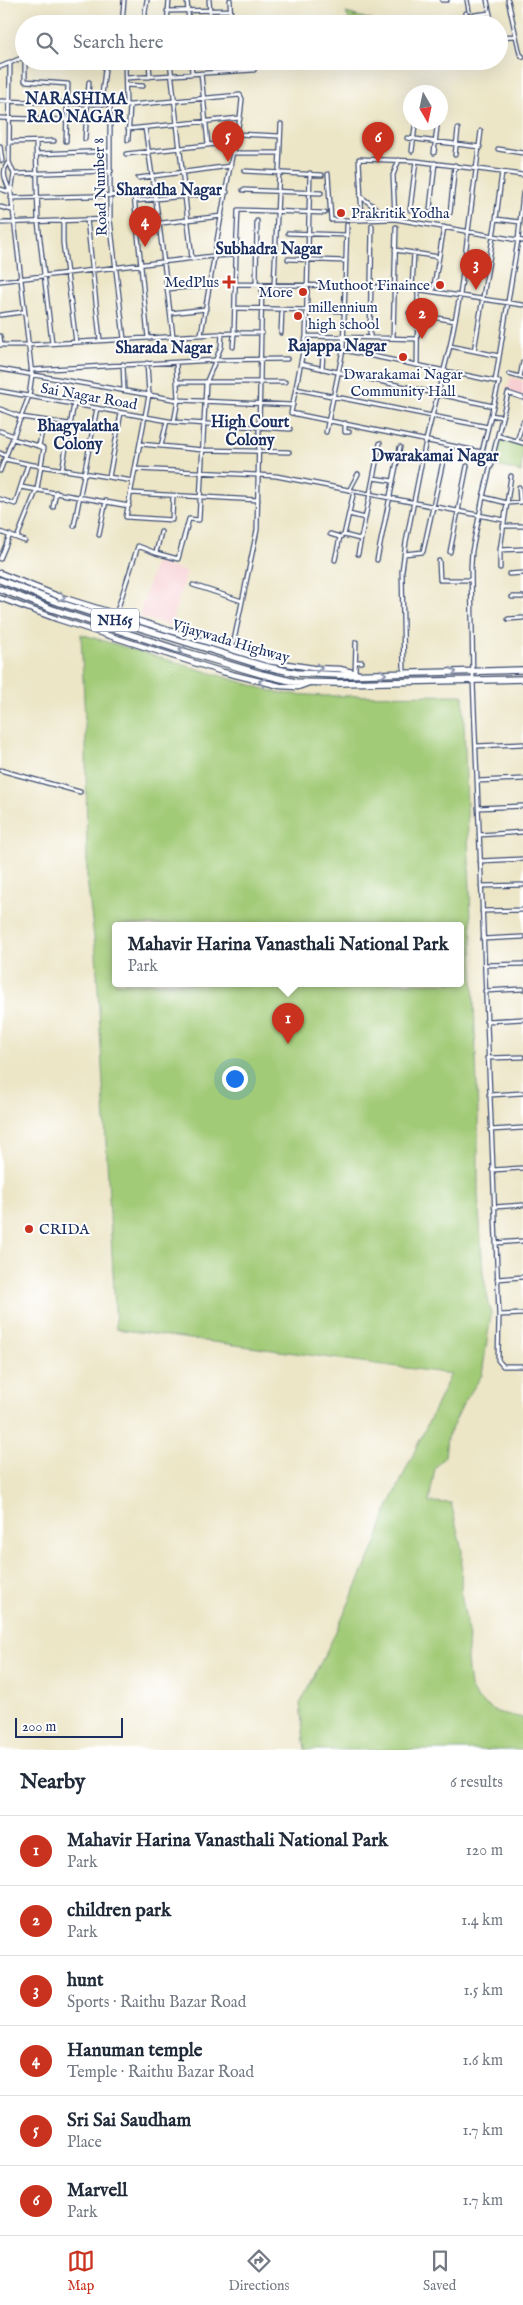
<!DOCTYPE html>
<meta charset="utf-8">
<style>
body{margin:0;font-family:"IM FELL English",serif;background:#f2f2f3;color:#1f2937}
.compass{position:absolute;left:403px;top:85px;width:45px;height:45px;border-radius:50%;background:#fff;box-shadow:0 5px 20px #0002;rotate:171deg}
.scale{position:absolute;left:15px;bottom:12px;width:108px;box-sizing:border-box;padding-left:5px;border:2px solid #1b2f5e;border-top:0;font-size:14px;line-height:18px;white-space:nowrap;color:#1b2f5e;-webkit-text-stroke:4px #fff;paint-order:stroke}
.you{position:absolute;left:234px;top:1078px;width:18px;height:18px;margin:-12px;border:4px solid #fff;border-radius:50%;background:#1a73e8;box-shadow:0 0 0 8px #1a73e833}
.badge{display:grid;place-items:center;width:32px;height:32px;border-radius:50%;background:#c8321e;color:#fff;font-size:16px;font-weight:700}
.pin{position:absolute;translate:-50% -41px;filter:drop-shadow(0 1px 2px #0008)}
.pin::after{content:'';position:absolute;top:26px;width:18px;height:15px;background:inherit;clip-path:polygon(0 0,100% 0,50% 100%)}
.popup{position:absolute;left:112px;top:922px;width:352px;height:65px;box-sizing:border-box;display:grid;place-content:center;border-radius:5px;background:#fff;filter:drop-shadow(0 1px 4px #0005);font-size:16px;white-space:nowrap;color:#747a83}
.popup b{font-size:19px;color:#1f2937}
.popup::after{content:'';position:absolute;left:50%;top:100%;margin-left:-10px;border:10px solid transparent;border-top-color:#fff}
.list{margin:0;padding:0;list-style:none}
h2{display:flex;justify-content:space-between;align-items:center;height:65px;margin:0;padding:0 20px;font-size:21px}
h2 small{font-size:16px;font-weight:400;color:#747a83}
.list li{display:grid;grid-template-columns:32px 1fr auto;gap:15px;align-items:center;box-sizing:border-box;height:70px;padding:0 20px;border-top:1px solid #e0e1e3}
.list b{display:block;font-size:19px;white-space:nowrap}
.list p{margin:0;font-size:16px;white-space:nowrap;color:#747a83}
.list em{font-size:16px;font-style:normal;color:#747a83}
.icon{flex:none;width:28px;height:28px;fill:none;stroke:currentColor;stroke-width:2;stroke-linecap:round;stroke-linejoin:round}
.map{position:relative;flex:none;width:523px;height:1750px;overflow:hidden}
.search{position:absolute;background:#fff;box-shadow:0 5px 20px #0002;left:15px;right:15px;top:15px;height:55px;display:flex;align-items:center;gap:12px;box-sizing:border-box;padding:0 18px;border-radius:28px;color:#747a83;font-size:19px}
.sheet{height:485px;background:#fff}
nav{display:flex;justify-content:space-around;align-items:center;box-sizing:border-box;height:70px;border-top:1px solid #e0e1e3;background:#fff;font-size:14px;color:#747a83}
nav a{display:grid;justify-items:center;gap:2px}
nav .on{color:#c8321e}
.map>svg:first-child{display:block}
</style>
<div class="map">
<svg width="523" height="1750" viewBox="0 0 523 1750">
<defs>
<pattern id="cemetery-stones" width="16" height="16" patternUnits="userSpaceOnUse" patternTransform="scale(1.25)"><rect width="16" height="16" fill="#a2cb77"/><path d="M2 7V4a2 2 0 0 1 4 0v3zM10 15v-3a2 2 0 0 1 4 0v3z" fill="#83a565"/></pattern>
</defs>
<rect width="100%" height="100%" fill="#fff"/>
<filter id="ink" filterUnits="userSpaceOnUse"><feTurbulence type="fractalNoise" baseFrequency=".02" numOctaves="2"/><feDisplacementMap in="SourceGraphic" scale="10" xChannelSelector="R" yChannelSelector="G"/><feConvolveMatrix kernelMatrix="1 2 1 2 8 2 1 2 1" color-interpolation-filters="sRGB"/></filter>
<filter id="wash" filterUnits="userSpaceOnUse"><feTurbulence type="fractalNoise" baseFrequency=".0096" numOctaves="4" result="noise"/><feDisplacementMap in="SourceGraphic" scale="20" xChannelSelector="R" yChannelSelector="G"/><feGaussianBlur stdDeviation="1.12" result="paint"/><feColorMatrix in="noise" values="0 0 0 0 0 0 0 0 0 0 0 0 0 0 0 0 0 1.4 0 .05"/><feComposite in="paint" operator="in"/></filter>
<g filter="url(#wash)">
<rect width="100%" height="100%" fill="#ece5c6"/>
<path fill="#f7cfd3" d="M511,377L523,381V396L506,392Z
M155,562L187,572L170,626L139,616Z"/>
<path fill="#a2cb77" stroke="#5e7d6a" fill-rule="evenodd" d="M501,439L523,446L521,472L494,465Z
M81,634L278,693L324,696L463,695L478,1114V1193L483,1273L491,1314L482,1375L462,1406L447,1438L445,1456L435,1468L429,1502L451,1503L462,1551L461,1593L469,1637L467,1661L470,1687L477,1699L497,1712L523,1718V1750H305L300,1704L332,1640L377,1541L387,1510L451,1374L116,1329L96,954L87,879L86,745ZM460,925V983H116V925Z"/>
<path fill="url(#cemetery-stones)" stroke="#5e7d6a" d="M346,13L372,20L373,24H351Z"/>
</g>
<g filter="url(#ink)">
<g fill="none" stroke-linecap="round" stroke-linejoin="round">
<defs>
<path id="minor" d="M187,0L189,24
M209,0L211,24
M230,0L231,24
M442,0H447
M467,0L469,11
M487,0L492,24
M508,0L520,54L523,57
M167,11L230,10
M474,15L490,13
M122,24L124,0
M146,24L145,12L147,0
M167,24L169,0
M465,24L466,13
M499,37L516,36
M25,61V81L68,84L66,141
M125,61L126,105
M149,61L150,77
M170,61L192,259
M191,61L192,74
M242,61V64
M10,62L9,162L14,174L11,192
M44,64L45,61
M0,67L24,57
M201,73L208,145
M126,78L254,70
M126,85L143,86
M0,101L130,105L240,95L242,99L240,118C224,190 214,262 201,334
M101,104L106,61
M110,105V219L124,339
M0,118L68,120
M145,128L159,223L173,336
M128,129L240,118
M237,134L280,136
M407,138L480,147
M85,139L89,82
M128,140L130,105
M9,142L54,141
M36,142L38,222L52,343
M0,146L2,161
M498,149L523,153
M412,151L415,126
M234,153H279
M434,153L437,127
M37,154L110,151
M126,154L235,142
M455,155L458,129
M399,160L393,175L395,219L362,220L359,159L416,161
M244,171L322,175
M502,172L496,219L520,222
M310,173L306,336L291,413L482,452L499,382L343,350
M14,174L111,171
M328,174L331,220H361
M138,178L231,166
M0,189L10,192
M243,190L321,193
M360,196L377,209L395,219L523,241
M11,198L134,195L148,338
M135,201L227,192
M0,207L12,210
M430,209L435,163
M410,210L416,161L523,175
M450,213L455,165
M87,219L100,340
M63,220V243L76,342
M0,223L110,219
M136,226L222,216
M288,233L346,235
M395,250L439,257L433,291
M236,255L238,210L325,213
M439,257L444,227
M288,259L346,261
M0,281L213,256L236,255L234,333L28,345H0
M234,284L400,287L523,305
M256,284L257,221
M274,285L281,124
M412,288L414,253
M167,289L210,285
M235,308L344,311
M170,313L206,309
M409,313L455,321
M0,315L23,312
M281,333L282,309
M0,336L1,345
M306,336L417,339
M370,337L372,226
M393,338L396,227
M450,346L499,356
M233,347L234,333H262
M474,351L496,219
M147,363L149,395L126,517L172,520L173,496
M123,364L124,390
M301,364L493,406
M417,365L418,289
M0,369L178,400L293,405
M322,369L323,354
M31,370L217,360L287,359
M509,374L523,378
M520,377L523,362
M177,382H285
M495,382L518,240L523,193
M296,389L488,427
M0,391L174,422L290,429
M0,409L21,417L69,424
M491,415L502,417
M174,422L178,400L176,363
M345,423V432H349
M0,431L14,436
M326,432L343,350L347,225
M499,436L523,443
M13,439L39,446
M517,441L523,422
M140,444L203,450L289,452
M161,446L167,421
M482,452L480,459L483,463L492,465
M0,453L6,456
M5,459L28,464L133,481
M136,469L276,476L504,520
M62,470L74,404
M0,471L29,396L32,375L11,193C6,182 0,171 9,162
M109,477L121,413
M373,478L393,481
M21,487L129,506
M519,487L520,502
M350,489L358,474
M354,491L344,535L360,539
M131,493L258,500
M483,497L507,503L523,502
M0,499L15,504L28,464
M53,507L56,492
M349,514L365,518
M74,526L97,408
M503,526H523
M0,532L25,541
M330,534L340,537
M99,535L106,501
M17,538L37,489L44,448L39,446L44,421
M500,550L523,549
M450,552L467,466
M156,553L178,559L189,519L199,520L206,383L221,347L222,333
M358,554L380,443
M404,554L423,552L444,457
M0,559L10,535
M335,560L340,537L344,535
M377,560L400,447
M439,561L440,580H471
M500,568V550L511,476
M509,574L523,573
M193,585L242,601
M512,597H523
M116,614L138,546L156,553L161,532
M508,619L523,618
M232,650L257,530L262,284
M356,662H362
M355,673L356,642
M404,673L402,571L406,542L426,440L450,346L460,295L481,131
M476,746L523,744
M0,770L80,792
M477,781L523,779
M478,808L523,806
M479,835L523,832
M480,861L523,859
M481,886L523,885
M482,911L523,910
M483,939L523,937
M484,965L523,964
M485,991L523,989
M486,1021L523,1019
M487,1058L523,1057
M489,1095L523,1093
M490,1130L523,1128
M492,1170L523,1168
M494,1207L523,1205
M496,1243L523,1241
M497,1279L523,1277
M499,1315L523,1314
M521,1366H503L498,1360L499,1315L473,681L471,566L472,551L483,497L508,393L523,398"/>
<path id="tertiary" d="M0,573L58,596L268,661L313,668L340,669L356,673
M0,598L57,619L223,672L280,686L298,687L309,683"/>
<path id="trunk" d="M0,580L54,601L114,620L263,666L296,673L340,675L523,670
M0,589L52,609L176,649L261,674L295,682L339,683L523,679"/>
</defs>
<use href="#minor" stroke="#3a4a6e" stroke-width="5.5"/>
<use href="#tertiary" stroke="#3a4a6e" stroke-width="7"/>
<use href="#trunk" stroke="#3a4a6e" stroke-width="8"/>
<use href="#minor" stroke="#fff" stroke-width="3"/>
<use href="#tertiary" stroke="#fff" stroke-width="4.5"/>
<use href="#trunk" stroke="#fff" stroke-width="5.5"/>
</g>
<defs><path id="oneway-chevron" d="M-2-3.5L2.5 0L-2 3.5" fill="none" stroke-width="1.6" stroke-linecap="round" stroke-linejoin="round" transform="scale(1.25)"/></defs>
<g stroke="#8d97ae">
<use href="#oneway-chevron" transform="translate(62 597) rotate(18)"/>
<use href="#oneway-chevron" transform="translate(182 650) rotate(-163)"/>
<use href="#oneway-chevron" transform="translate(319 668) rotate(3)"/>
<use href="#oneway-chevron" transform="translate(453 672) rotate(-2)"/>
<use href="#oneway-chevron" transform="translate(383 674)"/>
<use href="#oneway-chevron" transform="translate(262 682) rotate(-166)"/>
</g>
</g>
<g fill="#c8321e" stroke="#fff" stroke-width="2">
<circle cx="341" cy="213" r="5"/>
<path d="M226.5 274.5h5v5h5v5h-5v5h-5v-5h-5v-5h5z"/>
<circle cx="440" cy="285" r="5"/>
<circle cx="303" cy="292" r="5"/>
<circle cx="298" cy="316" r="5"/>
<circle cx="403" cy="357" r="5"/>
<circle cx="29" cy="1229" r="5"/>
</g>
<g text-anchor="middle" stroke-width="4" stroke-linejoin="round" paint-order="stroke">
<rect fill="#fff" stroke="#5f6d8e" stroke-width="1" x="91" y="608.5" width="48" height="23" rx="4"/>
<g font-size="14" font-weight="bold" fill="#1b2f5e">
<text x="115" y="625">NH65</text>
</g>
<g font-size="15" fill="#1b2f5e" stroke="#fff">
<text transform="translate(100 187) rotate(-92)" y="5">Road Number 8</text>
<text transform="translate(89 396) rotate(10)" y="5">Sai Nagar Road</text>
<text transform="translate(231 641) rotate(16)" y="5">Vijaywada Highway</text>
</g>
<g font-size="15" fill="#1b2f5e" stroke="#fff" text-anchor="start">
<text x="351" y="218">Prakritik Yodha</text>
<text x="219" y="287" text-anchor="end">MedPlus</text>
<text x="430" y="290" text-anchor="end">Muthoot Finaince</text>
<text x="293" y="297" text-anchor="end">More</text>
<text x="308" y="312">millennium<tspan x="308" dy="17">high school</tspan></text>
<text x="403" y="379" text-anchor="middle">Dwarakamai Nagar<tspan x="403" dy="17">Community Hall</tspan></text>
<text x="39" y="1234">CRIDA</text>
</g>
<g font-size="16" font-weight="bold" fill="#1b2f5e" stroke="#fff">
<text x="76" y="104">NARASHIMA<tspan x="76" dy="18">RAO NAGAR</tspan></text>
<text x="169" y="195">Sharadha Nagar</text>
<text x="269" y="254">Subhadra Nagar</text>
<text x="337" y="351">Rajappa Nagar</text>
<text x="164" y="353">Sharada Nagar</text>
<text x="250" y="427">High Court<tspan x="250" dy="18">Colony</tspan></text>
<text x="78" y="431">Bhagyalatha<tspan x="78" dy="18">Colony</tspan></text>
<text x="435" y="461">Dwarakamai Nagar</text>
</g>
</g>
</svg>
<svg class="compass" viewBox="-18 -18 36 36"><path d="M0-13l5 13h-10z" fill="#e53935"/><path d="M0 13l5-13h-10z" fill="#747a83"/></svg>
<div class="scale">200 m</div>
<div class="you"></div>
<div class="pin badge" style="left:288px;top:1044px">1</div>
<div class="popup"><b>Mahavir Harina Vanasthali National Park</b>Park</div>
<div class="pin badge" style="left:422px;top:339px">2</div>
<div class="pin badge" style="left:476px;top:290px">3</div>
<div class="pin badge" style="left:145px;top:247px">4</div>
<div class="pin badge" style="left:228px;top:162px">5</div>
<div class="pin badge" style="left:378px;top:163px">6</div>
<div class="search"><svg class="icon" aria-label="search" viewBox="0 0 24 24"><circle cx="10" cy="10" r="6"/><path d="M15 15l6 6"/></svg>Search here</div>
</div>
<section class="sheet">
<h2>Nearby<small>6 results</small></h2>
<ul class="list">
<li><span class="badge">1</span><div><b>Mahavir Harina Vanasthali National Park</b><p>Park</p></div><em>120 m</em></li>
<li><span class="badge">2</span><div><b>children park</b><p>Park</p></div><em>1.4 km</em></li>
<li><span class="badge">3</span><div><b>hunt</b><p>Sports · Raithu Bazar Road</p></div><em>1.5 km</em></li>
<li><span class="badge">4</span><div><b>Hanuman temple</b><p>Temple · Raithu Bazar Road</p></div><em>1.6 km</em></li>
<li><span class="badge">5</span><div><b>Sri Sai Saudham</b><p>Place</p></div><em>1.7 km</em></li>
<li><span class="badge">6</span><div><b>Marvell</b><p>Park</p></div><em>1.7 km</em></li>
</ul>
</section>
<nav>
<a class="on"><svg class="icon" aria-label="map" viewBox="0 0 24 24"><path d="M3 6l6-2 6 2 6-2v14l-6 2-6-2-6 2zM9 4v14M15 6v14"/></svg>Map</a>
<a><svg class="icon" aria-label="directions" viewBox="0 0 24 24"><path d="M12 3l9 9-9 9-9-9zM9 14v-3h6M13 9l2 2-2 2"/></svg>Directions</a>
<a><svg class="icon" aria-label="saved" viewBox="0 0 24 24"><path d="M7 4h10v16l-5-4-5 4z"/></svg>Saved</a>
</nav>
